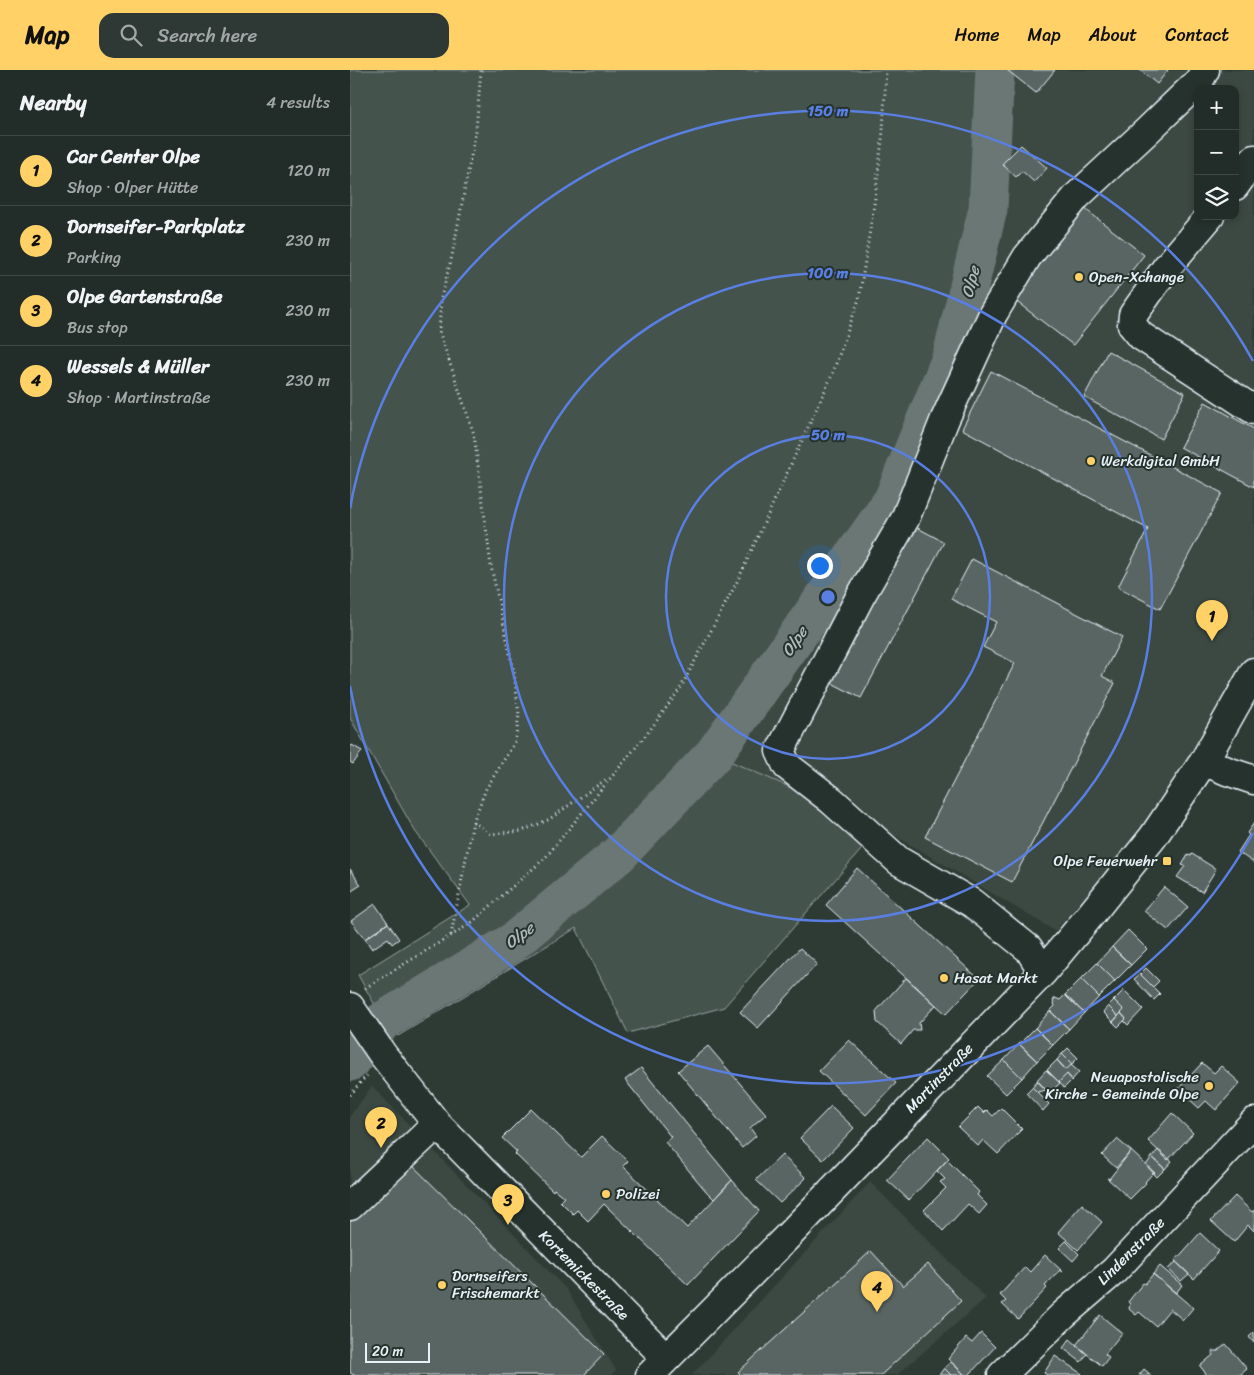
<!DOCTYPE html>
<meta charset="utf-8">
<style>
body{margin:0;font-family:Sriracha,sans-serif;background:#2e3834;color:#f1f3f6}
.controls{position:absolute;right:15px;top:15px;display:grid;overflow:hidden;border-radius:10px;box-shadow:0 2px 8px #0003}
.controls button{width:45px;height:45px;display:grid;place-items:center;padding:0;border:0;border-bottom:1px solid #3f4845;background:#222c28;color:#f1f3f6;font:25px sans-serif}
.scale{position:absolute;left:15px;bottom:12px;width:65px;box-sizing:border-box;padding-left:5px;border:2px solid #e8f1f8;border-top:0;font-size:14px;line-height:18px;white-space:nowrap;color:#e8f1f8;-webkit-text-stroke:4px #26332d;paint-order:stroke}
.you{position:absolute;left:469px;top:495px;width:18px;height:18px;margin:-12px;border:4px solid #fff;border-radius:50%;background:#1a73e8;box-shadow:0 0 0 8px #1a73e833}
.badge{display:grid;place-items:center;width:32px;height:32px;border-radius:50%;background:#ffd166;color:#111;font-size:16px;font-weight:700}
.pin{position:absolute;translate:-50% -41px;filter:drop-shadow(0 1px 2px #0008)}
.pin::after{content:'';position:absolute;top:26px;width:18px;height:15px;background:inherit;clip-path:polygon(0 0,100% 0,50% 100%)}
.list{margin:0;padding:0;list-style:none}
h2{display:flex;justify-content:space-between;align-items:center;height:65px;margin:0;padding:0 20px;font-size:21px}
h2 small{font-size:16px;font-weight:400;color:#a2a7a8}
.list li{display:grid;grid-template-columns:32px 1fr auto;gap:15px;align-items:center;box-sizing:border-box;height:70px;padding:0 20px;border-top:1px solid #3f4845}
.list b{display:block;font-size:19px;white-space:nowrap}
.list p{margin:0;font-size:16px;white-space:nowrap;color:#a2a7a8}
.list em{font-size:16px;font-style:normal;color:#a2a7a8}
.icon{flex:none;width:28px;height:28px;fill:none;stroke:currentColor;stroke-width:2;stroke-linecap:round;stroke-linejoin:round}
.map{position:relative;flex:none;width:904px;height:1305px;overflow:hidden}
header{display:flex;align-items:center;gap:30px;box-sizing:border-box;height:70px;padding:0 25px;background:#ffd166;color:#111}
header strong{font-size:24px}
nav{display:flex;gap:28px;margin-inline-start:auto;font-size:18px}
.search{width:350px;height:45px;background:#2e3834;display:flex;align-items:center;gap:12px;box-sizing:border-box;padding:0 18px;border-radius:15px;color:#a2a7a8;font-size:19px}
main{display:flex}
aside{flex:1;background:#222c28}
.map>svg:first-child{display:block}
</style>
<header>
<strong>Map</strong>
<div class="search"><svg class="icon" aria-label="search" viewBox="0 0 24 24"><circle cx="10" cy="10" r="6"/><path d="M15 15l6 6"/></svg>Search here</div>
<nav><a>Home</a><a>Map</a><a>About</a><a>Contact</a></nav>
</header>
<main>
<aside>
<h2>Nearby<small>4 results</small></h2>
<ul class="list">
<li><span class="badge">1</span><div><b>Car Center Olpe</b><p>Shop · Olper Hütte</p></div><em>120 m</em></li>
<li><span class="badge">2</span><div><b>Dornseifer-Parkplatz</b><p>Parking</p></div><em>230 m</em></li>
<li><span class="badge">3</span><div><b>Olpe Gartenstraße</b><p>Bus stop</p></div><em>230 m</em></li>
<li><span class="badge">4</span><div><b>Wessels &amp; Müller</b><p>Shop · Martinstraße</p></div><em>230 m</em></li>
</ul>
</aside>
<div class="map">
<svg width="904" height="1305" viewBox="0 0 904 1305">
<rect width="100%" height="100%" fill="#2e3b35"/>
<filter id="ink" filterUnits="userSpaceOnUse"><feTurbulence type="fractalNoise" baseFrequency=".02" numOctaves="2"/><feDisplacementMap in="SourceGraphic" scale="10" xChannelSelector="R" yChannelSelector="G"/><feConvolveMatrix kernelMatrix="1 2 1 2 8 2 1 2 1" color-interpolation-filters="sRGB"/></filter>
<g filter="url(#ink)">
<path fill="#3b4843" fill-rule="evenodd" d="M654,0H904V602L854,691L705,861L531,757L375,689L550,440L646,140ZM848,19H885V146H848Z
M22,1016L216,1219L266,1300L262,1305H0V1046Z
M520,1112L636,1228L547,1305H342Z"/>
<path fill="#45524e" stroke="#96a2a3" d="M0,0H654L646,140L612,287L550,440L375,689L531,757L374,937L278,963L226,858L48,966L35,953L8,905L120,835L65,761L0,648Z"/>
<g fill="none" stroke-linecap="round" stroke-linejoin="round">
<path stroke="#6b7775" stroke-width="39" d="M0,992L33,951L163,872L268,785L364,684L543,430L602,286L638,139L645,0"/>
</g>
<path fill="#596563" stroke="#e8f1f8" d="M657,0H705L686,23Z
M790,0H818L807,14Z
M671,75L697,98L684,112L672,101L666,107L652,94Z
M734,138L794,185L723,275L663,229Z
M758,281L835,323L811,369L734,327Z
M641,301L872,423L810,539L768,517L798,459L612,359Z
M855,332L904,359V417L830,377Z
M562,455L594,472L511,628L478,611Z
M622,489L772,567L752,606L765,613L662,812L575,767L665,593L633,577L646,552L601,529Z
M2,675L12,681L3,694L0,692V678Z
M904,753V793L888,782L899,765L897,763Z
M842,784L866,799L852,822L827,807L835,796L832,795L838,785L841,786Z
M507,798L629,909L596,944L476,835Z
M0,799L11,815L0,822Z
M814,817L838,837L818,860L794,841Z
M25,834L38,853L15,869L1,851Z
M38,853L49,869L42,874L38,868L22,879L15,869Z
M778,860L797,879L781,895L762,877Z
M762,877L781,895L765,911L747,893Z
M450,878L467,894L408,958L390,942Z
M747,893L765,911L749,927L731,909Z
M796,898L809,911L803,917L790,904Z
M790,904L810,924L804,930L784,909Z
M556,908L586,935L569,953L570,960H563L551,974L527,952L526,941Z
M731,909L749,927L734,943L715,925Z
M774,920L793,939L778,955L774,951L776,949L771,943L774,940L764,930Z
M715,925L734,943L719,959L700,941L705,936L703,931L705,928L710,930Z
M764,930L774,940L768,946L758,936Z
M758,936L768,946L763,952L753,942Z
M700,941L719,959L703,975L685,958Z
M771,943L776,949L768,957L763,952Z
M685,958L703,975L687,991L669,974Z
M499,970L546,1013L516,1045L469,1001Z
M669,974L687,991L672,1008L654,990Z
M358,976L416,1044L400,1058L406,1066L392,1078L328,1001Z
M718,978L728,988L722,994L712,984Z
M712,984L722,994L716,1000L707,990Z
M654,990L672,1008L656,1024L637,1006Z
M707,990L716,1000L721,995L729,1002L722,1010L717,1004L709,1012L697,1000Z
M852,993L864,1003L871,996L890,1013L866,1040L856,1031L849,1038L828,1019Z
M291,998L382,1110L364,1129L356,1121L315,1072L321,1067L275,1010Z
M696,1000L710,1013L703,1020H696L687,1010Z
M717,1004L722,1010L714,1018L709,1012Z
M687,1011L696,1020L687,1022L682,1017Z
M682,1017L699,1034L693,1041L676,1023Z
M481,1036L504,1058L473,1090L450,1068Z
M628,1037L634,1043L637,1040L643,1046L651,1038L672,1059L648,1084L633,1070L628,1076L608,1057Z
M181,1039L231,1087L252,1066L278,1091L273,1096L337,1158L382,1110L409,1141L338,1215L254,1134L238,1151L227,1140L223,1144L210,1131L214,1127L204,1119L203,1121L165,1084L167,1082L152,1068Z
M822,1043L843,1063L818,1090L798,1071Z
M578,1067L599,1088L559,1130L537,1110Z
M767,1069L781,1081L766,1098L752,1085Z
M808,1080L822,1091L815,1099L802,1087Z
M781,1081L805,1103H803L795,1112L796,1113L780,1129L757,1108L759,1109Z
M432,1085L456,1108L430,1133L406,1110Z
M802,1087L815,1099L807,1107L796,1095Z
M56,1089L254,1284L234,1305H3L0,1302V1145Z
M597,1090L629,1122L627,1125L637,1135L629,1144L618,1134L593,1161L574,1140L596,1118L590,1112L595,1109L587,1101Z
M885,1126L902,1142L904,1140V1161L898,1155L884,1172L861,1151Z
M732,1134L752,1152L728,1180L708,1162Z
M850,1163L869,1181L844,1209L825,1191Z
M716,1171L729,1184L723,1191L709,1178Z
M521,1181L553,1216L578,1194L611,1231L531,1305H391L388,1302Z
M695,1185L713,1202L710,1200L695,1216L697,1218L668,1249L652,1234L656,1231L650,1225L675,1197L680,1202Z
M826,1192L839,1204L831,1211L818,1199Z
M810,1196L832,1215L826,1223L803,1204Z
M803,1204L843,1238L833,1250L820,1239L806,1256L789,1242L786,1245L779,1239L780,1234L778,1232L793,1213L795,1214Z
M750,1245L772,1263L755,1284L759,1287L752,1296L726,1275Z
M904,1262V1273L899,1267Z
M631,1263L645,1277L619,1305H615L598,1289L616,1268L622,1273Z
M720,1269L737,1284L731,1292L713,1278Z
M876,1274L897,1299L890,1305H857L850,1296L863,1285V1281H868Z
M705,1286L732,1304V1305H697L694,1303Z
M601,1292L615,1305H601L594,1298Z
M594,1298L601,1305H589Z
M794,1299L801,1305H789Z"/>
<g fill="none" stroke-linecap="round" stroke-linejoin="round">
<defs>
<path id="minor" d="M885,116L904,89
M860,146L816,198L783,245L782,255L791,266L904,340
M854,691L877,701L904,710
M693,902L679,879L622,833L549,791L481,730L437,696L430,681L510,527L555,449L595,349L643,244L677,187L727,126L796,62L849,11L855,0
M0,937L33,985L87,1054L316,1288
M0,1136L87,1054
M300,1305L440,1164L693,902L738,848L803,767L854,691L904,602
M652,1305L713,1245L764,1201L904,1052"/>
</defs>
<use href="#minor" stroke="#e8f1f8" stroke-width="31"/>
<path stroke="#e8f1f8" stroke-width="3" stroke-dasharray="1 4" stroke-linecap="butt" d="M123,752L141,764L172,761L198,750L258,708
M101,865L123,752L136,719L165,672L169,645L164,602L141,496L124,364L89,261L91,228L102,186L126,60L131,0
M15,918L120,854L195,788L300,660L330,619L388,510L482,305L509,229L525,128L533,61L536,0
M0,1025L17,1005"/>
<use href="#minor" stroke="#26332d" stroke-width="28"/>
</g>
</g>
<g fill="none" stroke="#5a7fe2" stroke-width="2.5">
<circle cx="478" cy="527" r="162"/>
<circle cx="478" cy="527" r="324"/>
<path d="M903 763A486 486 0 0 1 0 616M0 438A486 486 0 0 1 903 291"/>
</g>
<g fill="#ffd166" stroke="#26332d" stroke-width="2">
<circle cx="729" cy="207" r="5"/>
<circle cx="741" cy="391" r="5"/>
<rect x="812" y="786" width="10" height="10" rx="2.5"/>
<circle cx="594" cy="908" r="5"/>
<circle cx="859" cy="1016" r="5"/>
<circle cx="256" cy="1124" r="5"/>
<circle cx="92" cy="1215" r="5"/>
</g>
<g text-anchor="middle" stroke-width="4" stroke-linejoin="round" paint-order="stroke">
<g font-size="15" fill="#e8f1f8" stroke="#26332d" text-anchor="start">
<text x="739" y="212">Open-Xchange</text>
<text x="751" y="396">Werkdigital GmbH</text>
<text x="807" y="796" text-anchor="end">Olpe Feuerwehr</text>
<text x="604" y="913">Hasat Markt</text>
<text x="849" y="1012" text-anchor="end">Neuapostolische<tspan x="849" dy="17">Kirche - Gemeinde Olpe</tspan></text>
<text x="266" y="1129">Polizei</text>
<text x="102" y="1211">Dornseifers<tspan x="102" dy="17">Frischemarkt</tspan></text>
</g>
<g font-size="15" fill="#e8f1f8" stroke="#26332d">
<text transform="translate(589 1008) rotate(-46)" y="5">Martinstraße</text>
<text transform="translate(781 1181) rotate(-45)" y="5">Lindenstraße</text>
<text transform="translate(234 1205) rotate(45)" y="5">Kortemickestraße</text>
</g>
<g font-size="16" font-style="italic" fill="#b0babd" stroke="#26332d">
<text transform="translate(620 212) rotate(-76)" y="6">Olpe</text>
<text transform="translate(444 571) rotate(-55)" y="6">Olpe</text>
<text transform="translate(169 865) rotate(-37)" y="6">Olpe</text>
</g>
</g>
<circle cx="478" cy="527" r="8" fill="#5a7fe2" stroke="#26332d" stroke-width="2.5"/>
<g font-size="15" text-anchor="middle" font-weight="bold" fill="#5a7fe2" stroke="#26332d" stroke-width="4" stroke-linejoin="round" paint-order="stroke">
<text x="478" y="46">150 m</text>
<text x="478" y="208">100 m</text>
<text x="478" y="370">50 m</text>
</g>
</svg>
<div class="controls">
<button>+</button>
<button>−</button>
<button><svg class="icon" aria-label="layers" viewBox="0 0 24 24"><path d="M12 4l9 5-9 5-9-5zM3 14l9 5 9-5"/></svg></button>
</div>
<div class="scale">20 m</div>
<div class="you"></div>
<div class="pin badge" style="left:862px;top:571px">1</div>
<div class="pin badge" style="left:31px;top:1078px">2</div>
<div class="pin badge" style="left:158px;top:1155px">3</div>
<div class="pin badge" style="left:527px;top:1242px">4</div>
</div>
</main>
